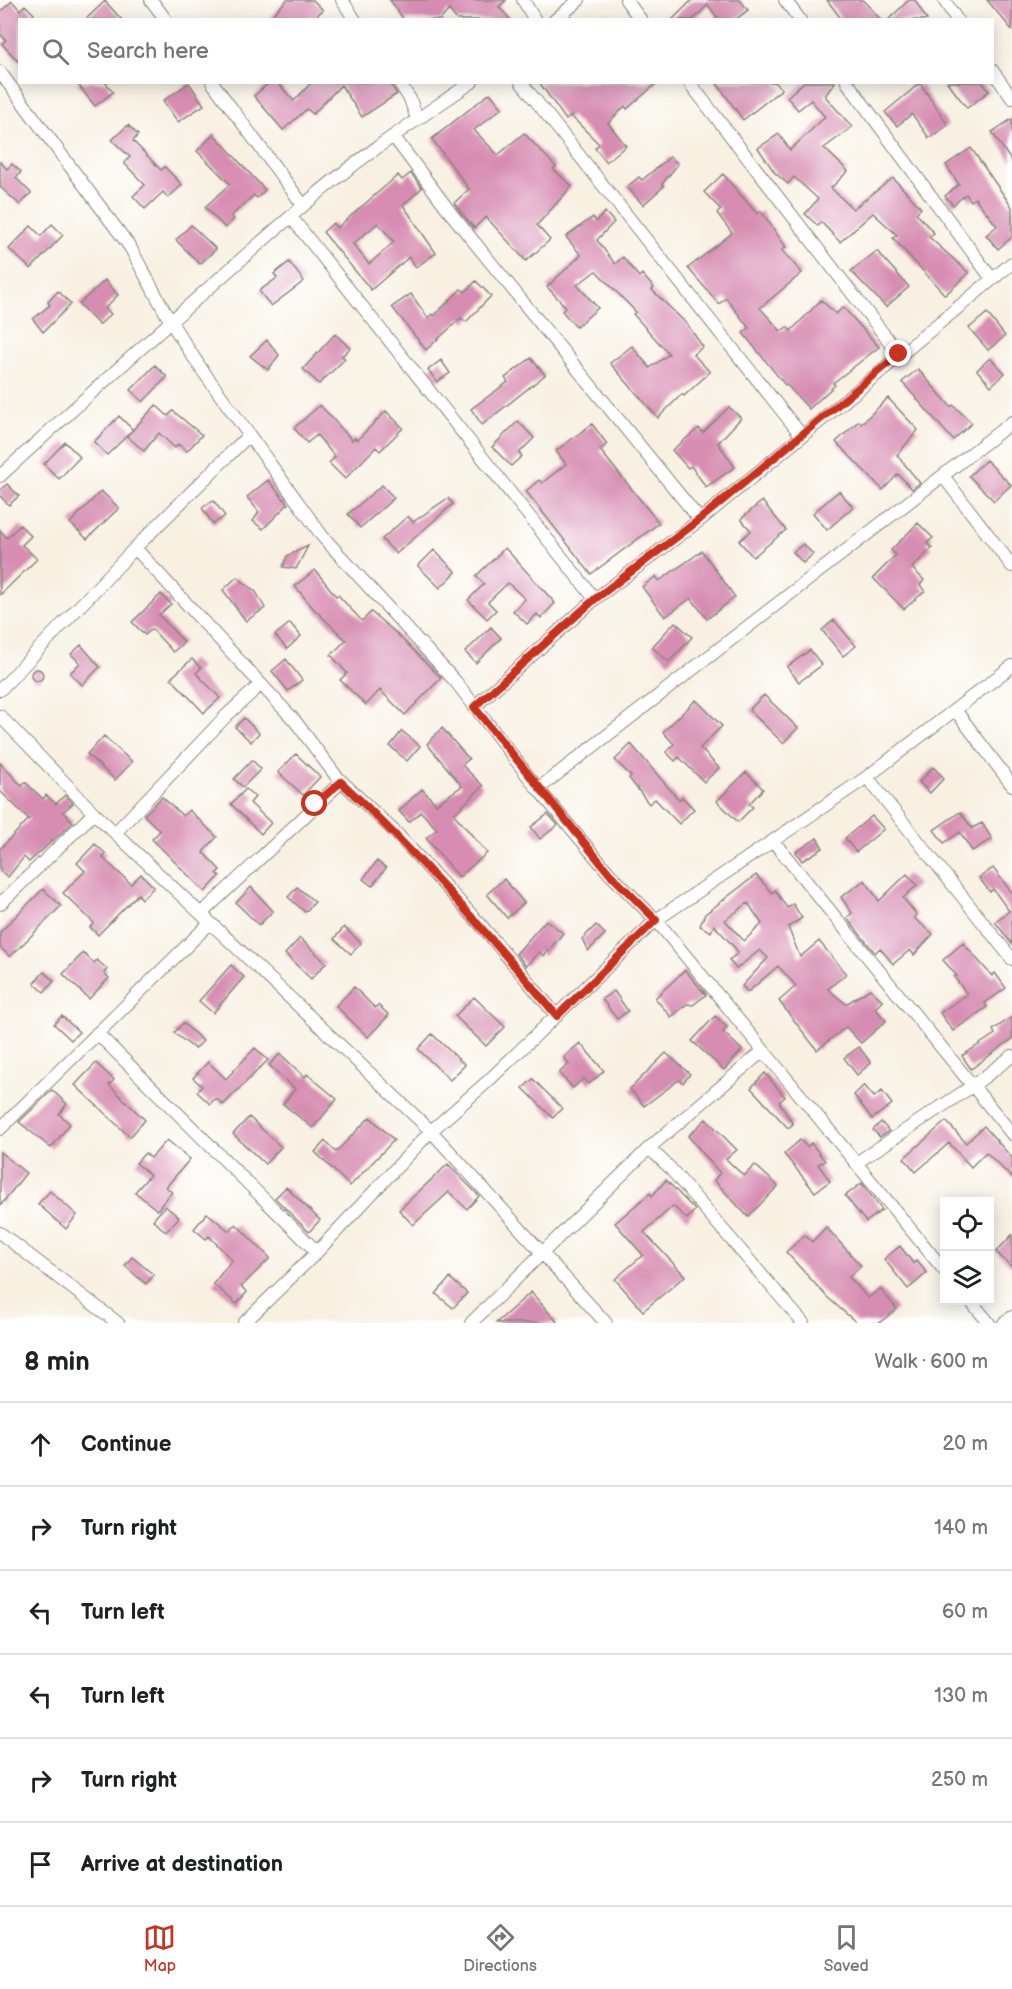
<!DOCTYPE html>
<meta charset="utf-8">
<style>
body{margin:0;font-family:"Balsamiq Sans",sans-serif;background:#f6f6f6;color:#202124}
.controls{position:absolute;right:18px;bottom:18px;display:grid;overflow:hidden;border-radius:0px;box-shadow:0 3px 15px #0003}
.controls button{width:54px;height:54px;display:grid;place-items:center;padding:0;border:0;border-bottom:2px solid #e0e0e0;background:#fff;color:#202124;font:30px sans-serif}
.stop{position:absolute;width:18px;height:18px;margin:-14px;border:4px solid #c8321e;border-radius:50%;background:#fff}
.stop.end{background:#c8321e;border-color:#fff;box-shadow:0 2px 6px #0008}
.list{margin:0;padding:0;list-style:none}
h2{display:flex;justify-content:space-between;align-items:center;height:78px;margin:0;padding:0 24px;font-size:26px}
h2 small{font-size:20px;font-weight:400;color:#757577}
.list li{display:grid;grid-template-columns:39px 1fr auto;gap:18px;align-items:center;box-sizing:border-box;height:84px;padding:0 24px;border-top:2px solid #e0e0e0}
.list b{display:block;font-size:22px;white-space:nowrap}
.list em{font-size:20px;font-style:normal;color:#757577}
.icon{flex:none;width:33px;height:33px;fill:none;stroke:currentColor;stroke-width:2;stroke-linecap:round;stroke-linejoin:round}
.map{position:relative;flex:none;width:1012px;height:1323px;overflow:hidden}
.search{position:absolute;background:#fff;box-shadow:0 3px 15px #0003;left:18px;right:18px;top:18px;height:66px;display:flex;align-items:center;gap:15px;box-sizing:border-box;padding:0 21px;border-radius:0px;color:#757577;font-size:22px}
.sheet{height:582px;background:#fff}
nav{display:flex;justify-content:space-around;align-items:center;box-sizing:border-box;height:84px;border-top:2px solid #e0e0e0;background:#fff;font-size:16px;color:#757577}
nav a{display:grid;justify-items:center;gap:3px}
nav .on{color:#c8321e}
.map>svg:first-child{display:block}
</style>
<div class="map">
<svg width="1012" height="1323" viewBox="0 0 1012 1323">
<rect width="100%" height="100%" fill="#fff"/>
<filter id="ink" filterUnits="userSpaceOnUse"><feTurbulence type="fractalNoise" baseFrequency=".0167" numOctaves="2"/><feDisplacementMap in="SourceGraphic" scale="12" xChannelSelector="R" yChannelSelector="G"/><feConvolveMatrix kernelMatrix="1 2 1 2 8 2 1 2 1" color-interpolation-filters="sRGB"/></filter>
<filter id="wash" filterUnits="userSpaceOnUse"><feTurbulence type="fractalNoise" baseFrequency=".008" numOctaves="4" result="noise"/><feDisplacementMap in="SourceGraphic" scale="24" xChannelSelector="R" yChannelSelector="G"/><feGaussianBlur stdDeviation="1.35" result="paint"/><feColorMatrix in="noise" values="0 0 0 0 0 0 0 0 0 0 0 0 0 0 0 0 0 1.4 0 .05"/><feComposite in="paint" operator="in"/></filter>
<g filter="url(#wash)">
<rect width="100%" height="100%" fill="#f8f1e2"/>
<g id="blocks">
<path fill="#d78cb1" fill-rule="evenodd" d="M287,0H313L323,10L312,20H267Z
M390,0H506L499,7L511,20H457L449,10L440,20H404Z
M692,0H740L748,10L735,20H719L708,5L693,20H672Z
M827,0H863L881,20H842Z
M909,0H915L927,20H888Z
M987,0H1012V30Z
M12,1L20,10L25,5L34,14L29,20H20V63L2,44L6,40L0,34V12Z
M105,1L122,20H85Z
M76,82H105L113,92L95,106Z
M270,82H277L294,101L312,82H389L397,94L362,117L341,85L313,114L307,109L283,130L254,96Z
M539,82H658L627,109L625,106L608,123L626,146L606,162L595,148L599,144L571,116L566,120Z
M716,82H775L782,89L743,120Z
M804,82H835L825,96L852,127L824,148L848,171L831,188L853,209L893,178L921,208L916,213L934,233L929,237L969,273L945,295L893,238L897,235L873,213L840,242L821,222L818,226L805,214L818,199L794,177L788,184L775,173L758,148L779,134L790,150L825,117L811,100L798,110L787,97Z
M947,82H982L989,91L967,108Z
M189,83L204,105L178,122L163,101Z
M920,83L948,125L929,138L912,114L897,126L885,112Z
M490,93L502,108L474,130L498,155L524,133L556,167L553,169L572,186L537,225L550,240L526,261L486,217L474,228L460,211L454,203L469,189L432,139Z
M1012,119V162L992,132Z
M128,125L138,135L133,141L161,170L165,167L182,185L168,198L163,192L145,209L133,196L145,185L124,163L130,157L112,140Z
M214,134L265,190L257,198L254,195L231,216L234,219L225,228L205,207L230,184L197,151Z
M971,148L1012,207V237L998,249L986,235L997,226L975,198L971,201L966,194L953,205L945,196L959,184L946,165Z
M670,157L678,164L662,184L664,186L643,205L627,187L639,177L642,180Z
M0,162L7,169L12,164L21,172L16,178L31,193L20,205L0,187Z
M411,173L422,188L403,205L436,253L416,267L409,257L371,290L323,232L333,223L337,228L398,175L402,180ZM378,223L394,242L369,264L353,244Z
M723,174L757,214L761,211L786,247L782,250L802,273L760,308L781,331L787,327L791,331L821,300L836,314L843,307L879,347L833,383L835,385L809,409L786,384L785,385L743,333L749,328L726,298L719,304L688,268L732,233L717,213L721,210L704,192Z
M605,212L614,222L597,240L615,264L623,257L639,277L642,274L654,288L652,290L687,324L703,347L693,354L710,372L684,396L682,394L658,418L610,363L632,346L650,368L669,354L633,314L636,312L596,271L577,285L598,308L576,327L562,311L566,307L547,287L581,255L566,237L593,217L596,221Z
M52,224L63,235L31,269L9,249L31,226L41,236Z
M191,225L216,249L200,264L176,240Z
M877,251L909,287L886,307L851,271Z
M289,262L304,281L271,306L259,291L277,278L274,274Z
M105,280L118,295L105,308L111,314L99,325L79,304Z
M476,281L491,296L466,322L461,318L426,350L392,307L411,294L428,318L432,314L434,316L461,289L465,292Z
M58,291L71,304L43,332L33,319L50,305L48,302Z
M987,313L1005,336L988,350L969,328Z
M335,334L350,348L342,356L345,359L319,384L303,369Z
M267,340L279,355L268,370L250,356Z
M531,358L545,375L482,425L471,409L508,382L505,378Z
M990,358L1005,373L991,386L977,370Z
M441,360L450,373L437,382L428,370Z
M155,365L167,377L143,402L131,390Z
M918,369L951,407L953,405L972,423L953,440L902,382Z
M888,398L918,430L897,455L920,483L912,489L898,474L883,490L836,442L859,421L861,424Z
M156,405L168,416L173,411L202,435L187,451L178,444L175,448L159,433L144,451L127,436Z
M320,405L352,440L355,438L357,440L386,411L403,428L380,451L376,447L345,479L329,463L335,457L317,435L307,443L294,428Z
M729,407L741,418L718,443L735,467L706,487L691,466L688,468L672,450L699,428L703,433Z
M119,416L133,430L107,455L94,442Z
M518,421L534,438L519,453L522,456L511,466L492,447Z
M592,424L607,444L600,450L659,523L591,574L526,491L539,480L542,483L566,464L556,451Z
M65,442L80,457L59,479L44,464Z
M986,460L1011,485L994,501L969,476Z
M268,480L288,504L263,529L253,521L259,512L247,497Z
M7,484L19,496L9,505L0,496V490Z
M382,485L394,498L360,528L348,514Z
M101,491L119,508L87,539L70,523Z
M839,491L853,507L827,530L813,513Z
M448,498L453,504L396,554L382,539L408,516L413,522Z
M213,500L225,516L213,524L202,508Z
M762,501L786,530L753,557L739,541L751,531L741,519Z
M918,523L933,538L927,543L932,548L912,568L924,580L920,585L925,591L904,609L873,578L896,555L891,550Z
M20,525L31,536L22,545L37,559L0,595V530L7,538Z
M803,544L813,554L803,563L793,552Z
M308,546L296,569L283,567L287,556Z
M505,548L555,603L541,618L537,614L527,624L513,611L525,599L508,583L488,602L496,610L487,619L468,600L484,584L476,576Z
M434,550L456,572L440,588L418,566Z
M702,551L735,597L707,619L691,598L665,617L642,587L656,576L659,581Z
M315,570L336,596L338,595L362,621L371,612L396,633L441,678L405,715L380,690L366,705L340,680L347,673L331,655L346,640L313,608L295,586Z
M237,577L256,592L265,608L246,621L223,590Z
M161,594L171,604L159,615L184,642L173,652L152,629L145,635L132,622Z
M834,620L856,646L843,656L822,630Z
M675,622L692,637L669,662L652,647Z
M290,623L301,636L287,649L275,635Z
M491,627L501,638L476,663L465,652Z
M81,645L100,667L82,685L70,673L80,663L71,654Z
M810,650L822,665L799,682L787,667Z
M192,659L201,668L196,673L220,698L204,713L171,678Z
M286,659L302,680L288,691L272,671Z
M31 675a6 6 0 1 1 12 0a6 6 0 1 1-12 0Z
M764,695L798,728L783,743L749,710Z
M696,700L722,726L700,748L719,768L704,782L679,757L675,761L666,752L674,744L663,732Z
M244,718L259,733L251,742L235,727Z
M442,728L469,759L462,765L483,786L454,814L487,853L459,877L426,838L437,829L421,812L409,822L399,811L422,789L436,804L462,786L427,744Z
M402,731L420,746L407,761L390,746Z
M104,736L132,762L115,780L87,754Z
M631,744L679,800L682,797L694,809L679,824L655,799L649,804L629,778L631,776L615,760Z
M296,754L320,777L303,795L278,772Z
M252,760L261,769L243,787L234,779Z
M0,763L22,786L25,782L43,799L46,795L56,804L65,795L73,803L63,812L73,822L29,862L24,857L8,877L0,871V849L29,819L0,791Z
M933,767L944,778L930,793L919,782Z
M746,772L763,789L749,804L753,807L738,822L717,801Z
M246,789L255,797L250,803L271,823L261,834L231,804Z
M162,797L183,816L189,810L217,837L203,852L220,870L217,873L220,876L205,892L152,839L160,831L144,815Z
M960,812L972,828L982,823L992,839L972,851L960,832L944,843L934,830Z
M548,814L558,825L540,839L531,827Z
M872,816L884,829L856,852L845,838Z
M817,838L823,848L802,861L796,852Z
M95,844L106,854L103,858L131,884L141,874L154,887L142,899L138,894L98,935L90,927L94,923L63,893L85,871L77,863Z
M377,861L386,868L372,886L363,879Z
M993,868L1012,893V944L995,922L1009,911L993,889L990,892L979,878Z
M907,874L917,885L903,898L917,915L914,918L933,934L914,955L910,950L893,964L880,948L875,953L847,918L852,913L841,897L865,880L879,901Z
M756,875L772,893L775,890L787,908L793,904L802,918L788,927L800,957L819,941L846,974L828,989L846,1004L870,989L883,1001L875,1008L886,1021L861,1043L846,1027L817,1050L779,1001L796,986L778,966L748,992L742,986L768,958L760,950L736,969L729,960L738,953L735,948L714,925L711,932L700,926L705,914ZM748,903L762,924L744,941L725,920Z
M504,879L524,903L507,918L487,894Z
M251,887L273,911L259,925L236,903Z
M297,887L315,902L305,912L288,897Z
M43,889L61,906L10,957L0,947V932Z
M546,920L563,933L544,956L539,952L526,966L516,954Z
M596,925L605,934L588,951L582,939Z
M344,927L361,943L351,954L334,939Z
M300,938L326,963L311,979L285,954Z
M963,943L992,976L995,973L1006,988L985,1003L987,1007L953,1031L940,1013L967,994L954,977L957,976L943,960Z
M83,953L94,963L97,960L107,969L104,973L109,978L89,999L63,974Z
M231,965L244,977L213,1013L199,1001Z
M685,970L706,995L693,1005L687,1004L671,1017L655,998Z
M44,972L54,981L44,992L34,983Z
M354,987L375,1008L378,1005L389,1015L368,1037L336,1006Z
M614,991L628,1011L617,1019L602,999Z
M474,997L505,1027L486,1046L455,1016Z
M62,1016L79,1032L71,1040L54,1024Z
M715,1016L727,1027L723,1032L742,1050L724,1070L692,1041Z
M1012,1017V1039L971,1069L962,1056L995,1034L993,1030Z
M183,1023L203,1041L195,1049L174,1033Z
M432,1034L465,1065L450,1080L418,1049Z
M580,1043L604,1071L589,1084L584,1078L573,1088L559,1073L569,1064L564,1057Z
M859,1047L871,1063L857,1075L844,1058Z
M255,1048L268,1060L223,1105L216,1098L210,1104L197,1092L202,1086L193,1078L208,1062L226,1079Z
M666,1053L690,1074L683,1083L679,1080L644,1106L630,1089Z
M280,1054L305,1077L307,1074L337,1099L313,1128L283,1104L295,1089L269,1065Z
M96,1063L114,1080L109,1085L145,1120L130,1137L75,1085Z
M765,1073L785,1097L779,1102L793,1124L788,1128L751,1088Z
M533,1079L562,1108L553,1118L523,1088Z
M864,1085L874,1097L882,1091L892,1104L872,1119L854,1095Z
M52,1090L67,1104L59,1114L70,1124L51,1148L19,1122Z
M249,1117L281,1147L265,1164L233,1134Z
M370,1117L394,1140L350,1186L315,1152L325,1141L336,1152Z
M706,1119L737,1150L726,1159L744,1176L755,1165L778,1186L748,1217L714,1180L720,1173L688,1136Z
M946,1121L966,1143L984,1126L1012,1158V1178L986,1152L971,1167L949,1143L916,1172L904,1158Z
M881,1122L889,1131L880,1137L873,1130Z
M167,1140L190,1159L166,1187L172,1192L157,1210L135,1192L150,1175L136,1163L145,1153L151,1158Z
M800,1140L807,1147L811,1143L825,1161L818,1164L830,1181L815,1192L784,1154Z
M0,1152L26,1173L0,1206Z
M448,1164L479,1196L467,1209L449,1192L413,1225L399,1210Z
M666,1180L695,1210L687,1219L673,1206L644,1232L685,1276L643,1311L615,1279L643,1255L615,1223L650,1193L652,1196Z
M862,1183L882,1210L866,1222L845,1196Z
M286,1187L320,1220L309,1232L275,1198Z
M50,1191L77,1215L66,1229L38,1204Z
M165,1206L179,1217L166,1232L153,1220Z
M207,1213L229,1231L236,1224L270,1258L241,1287L247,1292L237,1304L213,1284L232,1260L209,1236L206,1239L194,1229Z
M826,1227L861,1266L849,1277L868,1298L880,1289L897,1309L879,1323H857L827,1297L786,1252L805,1235L812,1242Z
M1012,1235V1267L996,1252Z
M900,1246L913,1263L917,1261L927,1273L908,1289L884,1259Z
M132,1257L154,1275L146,1284L125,1266Z
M450,1278L467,1293L453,1308L436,1294Z
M531,1292L558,1323H496Z"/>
</g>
</g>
<g filter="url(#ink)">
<use href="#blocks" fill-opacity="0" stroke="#8a867f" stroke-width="1.5"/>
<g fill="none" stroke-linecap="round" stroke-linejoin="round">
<defs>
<path id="street" d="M151,0L166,20
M342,0L355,20
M523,0L535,20
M626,0L641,20
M785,0L800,20
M944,0L957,20
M555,20L579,0
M992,70L1012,98
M0,72L130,247L170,321L200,367L323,537L456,682L538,789L609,873L656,920L944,1270
M212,82L303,205
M399,82L410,99L417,119
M521,82L802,436
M689,82L899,354
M847,82L992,279
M394,137L453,216L700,520
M291,217L595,599
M0,476C100,385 200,294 303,206C355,160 415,121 472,82
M943,476L1012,566
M135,548L295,721L336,776L396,833L480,924L557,1016
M0,690L135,548L248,436
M474,707L595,599L700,520L1012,263
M956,711L1012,785
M0,716L94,813L431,1131L606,1323
M867,777L1012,959
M538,789L1012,422
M115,833L226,716L260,685
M774,842L1012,1134
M0,904L94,813
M201,914L341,782
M97,1033L317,1252
M0,1129L210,923
M649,1148L763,1051
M856,1163L974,1085L1012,1056
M0,1233L118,1323
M970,1300L989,1323
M244,1323L317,1252L431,1131L487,1082L656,920L867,777L1012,666
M471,1323L649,1148L669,1167L803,1323
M1004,1323L1012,1317"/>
</defs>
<use href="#street" stroke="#8a867f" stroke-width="14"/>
<use href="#street" stroke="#fff" stroke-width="12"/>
</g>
</g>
<g fill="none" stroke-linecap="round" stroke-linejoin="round" filter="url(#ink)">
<path stroke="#c8321e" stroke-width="8" d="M315,804L341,782C419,855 488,934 557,1016L656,920L609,873L474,707L595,599L699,520L899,354"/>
</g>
</svg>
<div class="controls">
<button><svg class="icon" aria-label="locate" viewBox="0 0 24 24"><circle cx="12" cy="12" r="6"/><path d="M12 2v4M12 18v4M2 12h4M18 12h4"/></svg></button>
<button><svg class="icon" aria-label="layers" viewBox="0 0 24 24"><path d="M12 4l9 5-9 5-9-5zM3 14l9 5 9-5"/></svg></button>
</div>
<div class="stop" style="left:315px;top:804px"></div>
<div class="stop end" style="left:899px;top:354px"></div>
<div class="search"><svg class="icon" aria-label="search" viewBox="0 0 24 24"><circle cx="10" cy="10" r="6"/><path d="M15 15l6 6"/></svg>Search here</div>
</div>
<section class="sheet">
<h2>8 min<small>Walk · 600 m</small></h2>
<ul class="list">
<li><svg class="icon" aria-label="ahead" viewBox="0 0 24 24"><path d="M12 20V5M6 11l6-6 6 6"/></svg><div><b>Continue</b></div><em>20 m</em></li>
<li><svg class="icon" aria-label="right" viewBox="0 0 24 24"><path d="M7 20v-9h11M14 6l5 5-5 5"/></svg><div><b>Turn right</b></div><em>140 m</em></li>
<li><svg class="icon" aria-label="left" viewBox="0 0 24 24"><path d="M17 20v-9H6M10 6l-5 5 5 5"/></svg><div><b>Turn left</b></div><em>60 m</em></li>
<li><svg class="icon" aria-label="left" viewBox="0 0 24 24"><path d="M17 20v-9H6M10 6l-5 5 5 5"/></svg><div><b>Turn left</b></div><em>130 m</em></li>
<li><svg class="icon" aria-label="right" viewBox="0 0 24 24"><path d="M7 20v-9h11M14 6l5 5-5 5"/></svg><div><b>Turn right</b></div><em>250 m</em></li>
<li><svg class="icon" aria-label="arrive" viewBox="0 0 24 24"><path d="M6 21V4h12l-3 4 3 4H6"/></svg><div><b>Arrive at destination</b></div></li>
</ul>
</section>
<nav>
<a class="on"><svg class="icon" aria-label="map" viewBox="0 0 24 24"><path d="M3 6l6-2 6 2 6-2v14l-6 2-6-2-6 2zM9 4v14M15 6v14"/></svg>Map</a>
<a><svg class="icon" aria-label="directions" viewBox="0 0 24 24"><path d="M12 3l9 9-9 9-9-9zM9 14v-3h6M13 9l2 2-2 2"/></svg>Directions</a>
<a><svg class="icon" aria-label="saved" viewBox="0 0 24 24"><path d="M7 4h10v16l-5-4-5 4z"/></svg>Saved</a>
</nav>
